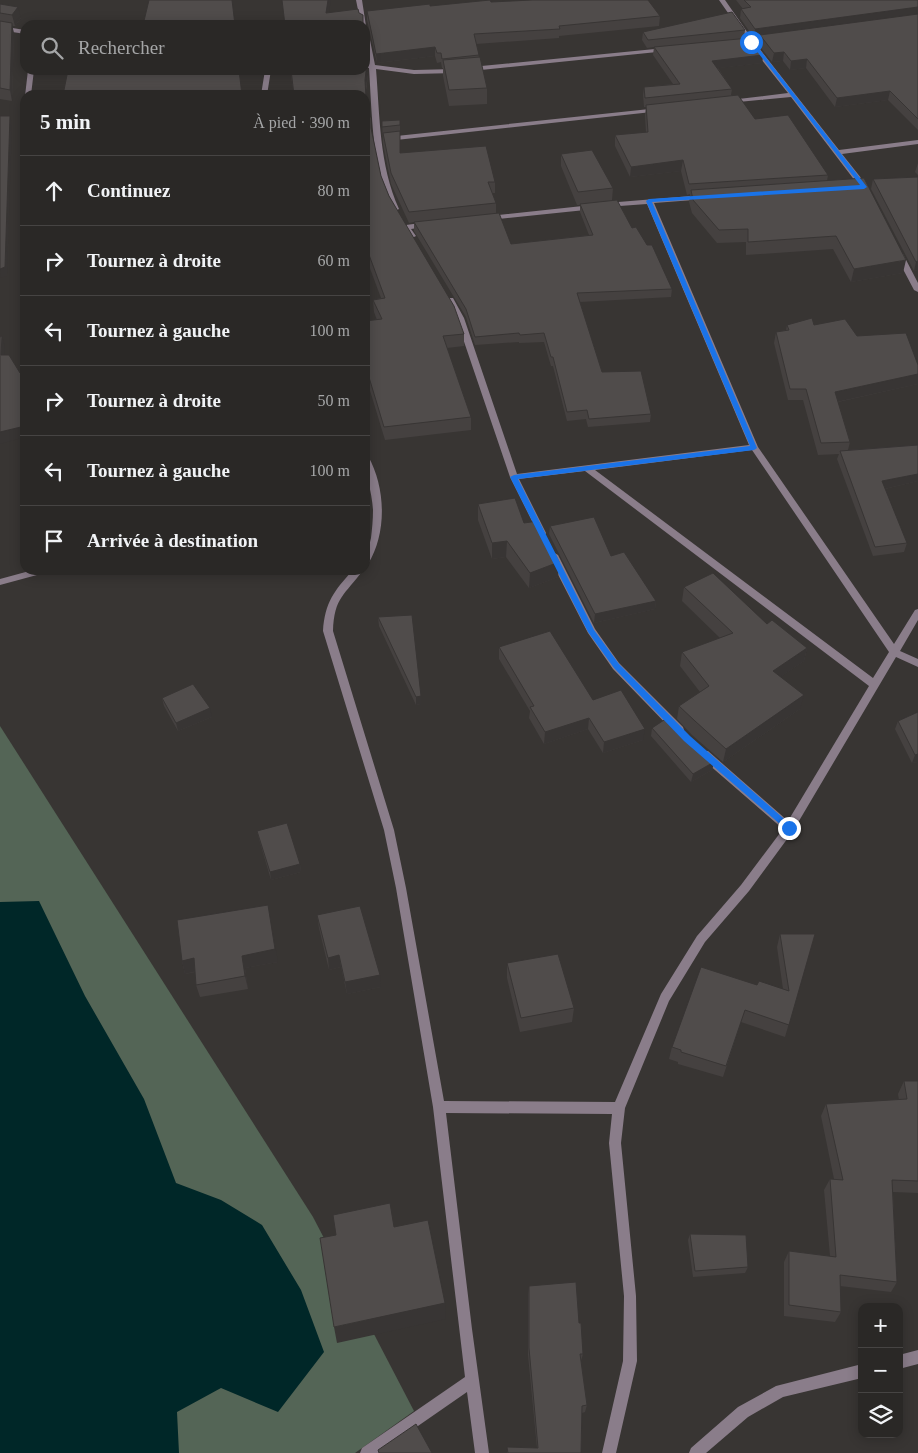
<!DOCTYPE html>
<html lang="fr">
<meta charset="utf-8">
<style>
body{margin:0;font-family:"Times New Roman",serif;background:#363432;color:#f1f3f6}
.controls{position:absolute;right:15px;bottom:15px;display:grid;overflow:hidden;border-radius:10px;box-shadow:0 2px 12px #0003}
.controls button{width:45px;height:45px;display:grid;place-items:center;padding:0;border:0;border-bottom:1px solid #464443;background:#2a2826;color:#f1f3f6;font:25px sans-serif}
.stop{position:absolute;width:15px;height:15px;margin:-11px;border:4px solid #1a73e8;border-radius:50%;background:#fff}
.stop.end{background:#1a73e8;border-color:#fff;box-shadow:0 1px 5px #0008}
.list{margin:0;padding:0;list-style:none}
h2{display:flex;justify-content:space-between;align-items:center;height:65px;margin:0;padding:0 20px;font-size:21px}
h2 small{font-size:16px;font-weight:400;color:#a5a6a7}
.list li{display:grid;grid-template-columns:32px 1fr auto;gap:15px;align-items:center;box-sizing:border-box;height:70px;padding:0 20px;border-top:1px solid #464443}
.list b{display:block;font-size:19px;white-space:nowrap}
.list em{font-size:16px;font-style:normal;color:#a5a6a7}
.icon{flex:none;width:28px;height:28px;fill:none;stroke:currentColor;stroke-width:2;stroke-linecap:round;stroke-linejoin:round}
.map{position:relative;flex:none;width:918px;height:1453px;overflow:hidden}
.search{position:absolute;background:#2a2826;box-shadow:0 2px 12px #0003;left:20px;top:20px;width:350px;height:55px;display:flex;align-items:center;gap:12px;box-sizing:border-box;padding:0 18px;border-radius:15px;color:#a5a6a7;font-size:19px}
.panel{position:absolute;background:#2a2826;box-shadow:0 2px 12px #0003;left:20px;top:90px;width:350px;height:485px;border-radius:15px}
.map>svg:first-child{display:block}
</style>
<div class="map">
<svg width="918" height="1453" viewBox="0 0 918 1453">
<rect width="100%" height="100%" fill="#383533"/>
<path fill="#546556" d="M0,726L313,1217L414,1411L355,1453H0Z"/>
<path fill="#002728" d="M39,901L85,996L144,1099L176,1183L221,1200L262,1225L301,1290L324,1352L278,1412L221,1388L177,1412L179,1453H0V902Z"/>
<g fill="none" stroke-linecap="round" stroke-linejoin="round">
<path fill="#8a7d8a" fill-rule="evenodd" d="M356,0H362L366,26L361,25Z
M719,0H725L752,39L774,38V40L755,43L839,150L918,140V144L842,154L869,188L865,190H862L791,97L728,103V101L730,100L788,93L749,44H737V42L747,40Z
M0,26L25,30V34L0,30Z
M365,28L368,30L375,65L414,70L456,69L459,71L456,73L414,74L376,69C380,117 379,164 399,209L395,211C373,200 371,93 369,68L365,67V63L368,64L365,47Z
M665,48L668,50L667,51L471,71L468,69L471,67Z
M28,70H34L31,95L25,96Z
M265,70H271L267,95H261Z
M659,108L662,110L661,111L387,141L384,139L387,137Z
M25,120V151L22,149L20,135L22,122Z
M704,195H707V199L654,203L758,447L894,644L915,610L918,609V620L900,651L918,659V667L896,657L793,831L749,891L705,942L669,1001L625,1108L621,1143L636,1296L637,1361L616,1453H602L623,1361L624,1296L609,1143L612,1114L446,1113L472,1329L489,1453H475L467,1392L379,1453H360L362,1448L465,1377L433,1107L396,888L384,830L323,631C325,602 334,591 353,570H363C345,595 334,597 333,631L394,830L406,888L444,1101L615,1102L661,994L697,936L741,885L783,829L700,757L699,754L700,751H708L788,821L869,686L585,471L519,479L546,533L545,535H539L510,477L456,318L446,300L450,298H453L464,318L517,474L749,445L647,204L606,207L602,205L606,203ZM752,450L889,652L873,678L595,470Z
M592,205L596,207L595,209L489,220L485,218L489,216Z
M428,222L432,224L431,226L411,229L416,236L412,238H409L402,227L406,225Z
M896,252H899L903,254L918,283V292L914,290L895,254Z
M365,455L368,456C386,488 387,533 368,564L365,565C365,555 369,548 371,538C372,529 373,520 373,510C372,491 365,474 365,455Z
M553,552L558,555L595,629L619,663L683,727L684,730L683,733H675L613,669L588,633L548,555Z
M33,570H50L48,572L0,585V579Z
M918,1350V1364L899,1369V1355Z
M862,1364V1378L783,1397L748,1417L706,1453H689L691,1448L738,1407L776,1386Z"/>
</g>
<path fill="#454140" d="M736,0H918V130L888,100L835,107L806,68L790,70L783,61L772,62L758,44L760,37L754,38L740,18L741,9H743Z
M491,2L660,16L659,26L559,36V38L476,44L479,57L487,88V104L449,106L443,76V68H442L441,62L437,63L435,56L377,63L367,20V11Z
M0,4L21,18L15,26H12L14,34L12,101L0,99Z
M745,30L744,38L763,55L762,63L718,68L732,89L731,95L755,119L828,175L827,181L903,273L851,282L833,249L746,255V242L717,243L692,213L689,202L690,194L687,195L681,171L630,177L615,146V135L646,133L645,115L646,107H644L643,95L644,87L673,84L653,55L654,47L647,48L642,40L643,32Z
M365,57L368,75L366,91L367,117L371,132L381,176L389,196L464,334V346L447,348L471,417V430L385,440L365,374V321L377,320L374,312L373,300L381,298L365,255V95H294L290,70H365Z
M400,120V153L495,182V193H492L496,203V213L511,244L589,235L580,212V205H577L561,166V154L613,188L612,200L632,228L672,289L671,297L580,302L602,372L651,414L650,422L588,427L586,419L567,421L553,366H551L544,342L519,343V342L475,345L466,317L414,231V222L409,223L391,184L383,144L382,121Z
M918,163V175L915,172Z
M918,177V270L914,271L871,189L873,179Z
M787,325H814L857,336L918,384L838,402L850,442L848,450L918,445V481L885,489L907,543L904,552L873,556L837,459L839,454L818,455L803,400H788L774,343L776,332L786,330Z
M478,504L524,523L559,562L558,577L529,588L506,557L492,559L478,520Z
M550,526L611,556L656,601L655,609L594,623L549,534Z
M684,587L767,624L807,648L804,661L780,677L800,709L723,762L692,735L677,719L679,706L700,692L680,666L682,652L720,638L682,601Z
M378,617L421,704L416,705L379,626Z
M499,647L593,700L643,740L603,753L588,729L544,744L529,718L530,711L499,659Z
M162,698L212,717L178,731L164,706Z
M918,712V762L912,763L895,729L898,721Z
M652,728L714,762L712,770L691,782L651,736Z
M257,831L300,864L301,872L271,880L259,839Z
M317,915L381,987L347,994L341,967L329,970L319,928Z
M780,934H815L785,1037L741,1022L723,1077L678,1064V1062L669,1059L672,1047L757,985L783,989L777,947Z
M182,961L278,962L245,968L248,989L200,997L196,985L195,972L185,974Z
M507,963L574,1008L572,1022L520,1032L507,978Z
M904,1081H918V1193L893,1192L897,1282L891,1292L840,1286L841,1312L835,1322L784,1316V1262L789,1251L830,1256L824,1190L830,1179H834L821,1116L826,1104L899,1100L898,1094Z
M690,1234L748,1267L745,1273L693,1277L688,1240Z
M529,1286L579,1323L583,1354L581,1361L587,1405L585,1412L582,1413L581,1453H507V1447L537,1448L528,1355V1294Z"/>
<path fill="#383534" d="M328,0H331L327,25L326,13Z
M18,7L21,18L15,26L12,15Z
M918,7V16L760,35V37L754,38L755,29Z
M12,23L14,34L12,101L10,90Z
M435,47V56L377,63L376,54Z
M784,52L783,61L772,62L774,53Z
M763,55L762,63L711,69L712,61Z
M807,59L806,68L790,70L791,61Z
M367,63L368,75L365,92V80Z
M890,91L888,100L835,107L837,98Z
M10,116L12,124L7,276L0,278Z
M683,160L681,171L630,177L631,167Z
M906,260L903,273L851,282L854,269Z
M918,261V270L914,271L916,262Z
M2,336L5,347L4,366L1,355Z
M918,374V384L832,403L835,392Z
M25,426V437L0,444V432Z
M918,474V481L880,490L882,481Z
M507,541L506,557L492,559V543Z
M559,562L558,577L529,588L530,573Z
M656,601L655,609L594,623L595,614Z
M807,648L804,661L770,684L773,671Z
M804,695L800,709L723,762L726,749Z
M421,696V704L416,705V697Z
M210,708L212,717L178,731L176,723Z
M589,718L588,729L544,744L545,732Z
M645,729L643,740L603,753L604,742Z
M918,754V762L912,763L915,755Z
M714,762L712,770L691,782L693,774Z
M300,864L301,872L271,880L270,872Z
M268,905L278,962L245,968L248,989L245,976L242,956Z
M339,955L341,967L329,970L328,958Z
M194,958L197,971L185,974L182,961Z
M380,975L381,987L347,994L345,982Z
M445,1303L446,1319L337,1343L334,1327Z"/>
<path fill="#504c4b" stroke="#383534" d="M149,0H232L235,25H143Z
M282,0H328L326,13L358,9L359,13L363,15V25H285Z
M490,0L491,2L532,0H648L660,16L559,26L560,29L474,34L479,55L442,59L441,53H437L435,47L376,54L367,11L430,4V6Z
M744,0H918V7L755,29L741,9L751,7Z
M0,4L18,7L12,15L0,13Z
M732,12L745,30L648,40L643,32Z
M918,14V119L890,91L837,98L807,59L791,61L784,52L774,53L760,35Z
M0,21L12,23L10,90L0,88Z
M749,38L763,55L712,61L732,89L645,98L644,87L680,84L654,47Z
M365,56L367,57V63L365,80L367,117H371V128L381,176L389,196L454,306L464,334L443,336L471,417L384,427L365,364V321L382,319L373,300L385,298L365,244V95H294L291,70H365Z
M480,57L487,88L449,90L443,60Z
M68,70H239L242,95H63Z
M738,95L755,119L788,115L828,175L689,184L683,160L631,167L615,135L648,132L646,105Z
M0,116H10L5,267L0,269Z
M400,120V125L382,127V121Z
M400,131V153L486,146L495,182H488L496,203L409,212L391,173L383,133Z
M592,150L613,188L578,192L561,154Z
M918,177V261L916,262L873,179Z
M864,178L906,260L854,269L836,236L748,242V229L719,230L693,200L691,190Z
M617,200L632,228L636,227L647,245H652L672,289L577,293L602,372L641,371L651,414L589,419L587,410L567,412L553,357H551L544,333L520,335L519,333L475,337L466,309L414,222L499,213L511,244L593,235L580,204Z
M812,318L814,325L845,319L857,336L906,333L918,365V374L835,392L850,442L821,443L806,389H790L776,332L789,330L787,325Z
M2,336L1,355H9L20,373L25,372V426L0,432V337Z
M918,445V474L882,481L907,543L875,547L840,451Z
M515,498L524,523L538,521L559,562L530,573L507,541L492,543L478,504Z
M594,517L611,556L624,552L656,601L595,614L550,526Z
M713,573L767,624L772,620L807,648L773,671L804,695L726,749L695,721L679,706L709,686L682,652L733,633L684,587Z
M412,615L421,696L416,697L378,617Z
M550,631L593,700L621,690L645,729L604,742L589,718L545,732L530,707L534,706L499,647Z
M193,684L210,708L176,723L162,698Z
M918,712V754L915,755L898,721Z
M667,718L714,762L693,774L652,728Z
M287,823L300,864L270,872L257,831Z
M268,905L275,949L242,956L245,976L196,985L194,958L182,961L177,920Z
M360,906L380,975L345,982L339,955L328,958L317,915Z
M780,934H815L789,1025L745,1010L726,1066L681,1052V1050L672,1047L701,967L757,985L759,981L789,991Z
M558,954L574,1008L521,1018L507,963Z
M904,1081H918V1181L892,1180L897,1282L840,1275L841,1312L789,1305V1251L836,1257L830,1179L843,1180L826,1104L907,1099Z
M390,1203L394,1227L428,1220L445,1303L334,1327L320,1238L336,1235L333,1215Z
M690,1234L746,1235L748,1267L695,1271Z
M576,1282L579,1323H581L583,1354H580L587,1405L582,1406L581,1453H508L507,1447L538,1448L529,1348V1286Z
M416,1424L432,1453H379L378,1450Z"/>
<path fill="#1a73e8" d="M749,41H753L867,187L864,189L652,202L757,448L754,450L518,479L594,630L619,664L690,736L792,826V831L789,832L684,741L614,668L588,632L510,477L514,475L750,446L646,201L649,199L860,185Z"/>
</svg>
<div class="controls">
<button>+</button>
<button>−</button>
<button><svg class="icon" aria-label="layers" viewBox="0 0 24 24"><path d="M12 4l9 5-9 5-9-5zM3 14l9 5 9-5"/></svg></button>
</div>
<div class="stop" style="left:751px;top:42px"></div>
<div class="stop end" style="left:789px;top:828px"></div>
<div class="search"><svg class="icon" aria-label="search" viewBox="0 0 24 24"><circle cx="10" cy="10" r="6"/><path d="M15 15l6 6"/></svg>Rechercher</div>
<section class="panel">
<h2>5 min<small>À pied · 390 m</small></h2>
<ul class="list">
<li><svg class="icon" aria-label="ahead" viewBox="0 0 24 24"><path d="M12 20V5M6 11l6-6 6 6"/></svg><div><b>Continuez</b></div><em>80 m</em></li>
<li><svg class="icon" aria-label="right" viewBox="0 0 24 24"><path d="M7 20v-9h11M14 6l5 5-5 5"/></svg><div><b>Tournez à droite</b></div><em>60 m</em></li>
<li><svg class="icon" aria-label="left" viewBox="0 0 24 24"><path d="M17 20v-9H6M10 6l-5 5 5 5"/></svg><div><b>Tournez à gauche</b></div><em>100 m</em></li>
<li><svg class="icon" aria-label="right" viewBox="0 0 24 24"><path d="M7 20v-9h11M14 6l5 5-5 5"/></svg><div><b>Tournez à droite</b></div><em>50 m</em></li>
<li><svg class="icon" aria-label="left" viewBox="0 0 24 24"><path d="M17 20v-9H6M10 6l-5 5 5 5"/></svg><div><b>Tournez à gauche</b></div><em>100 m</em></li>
<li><svg class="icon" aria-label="arrive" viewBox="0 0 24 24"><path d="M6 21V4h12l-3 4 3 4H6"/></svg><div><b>Arrivée à destination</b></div></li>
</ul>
</section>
</div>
